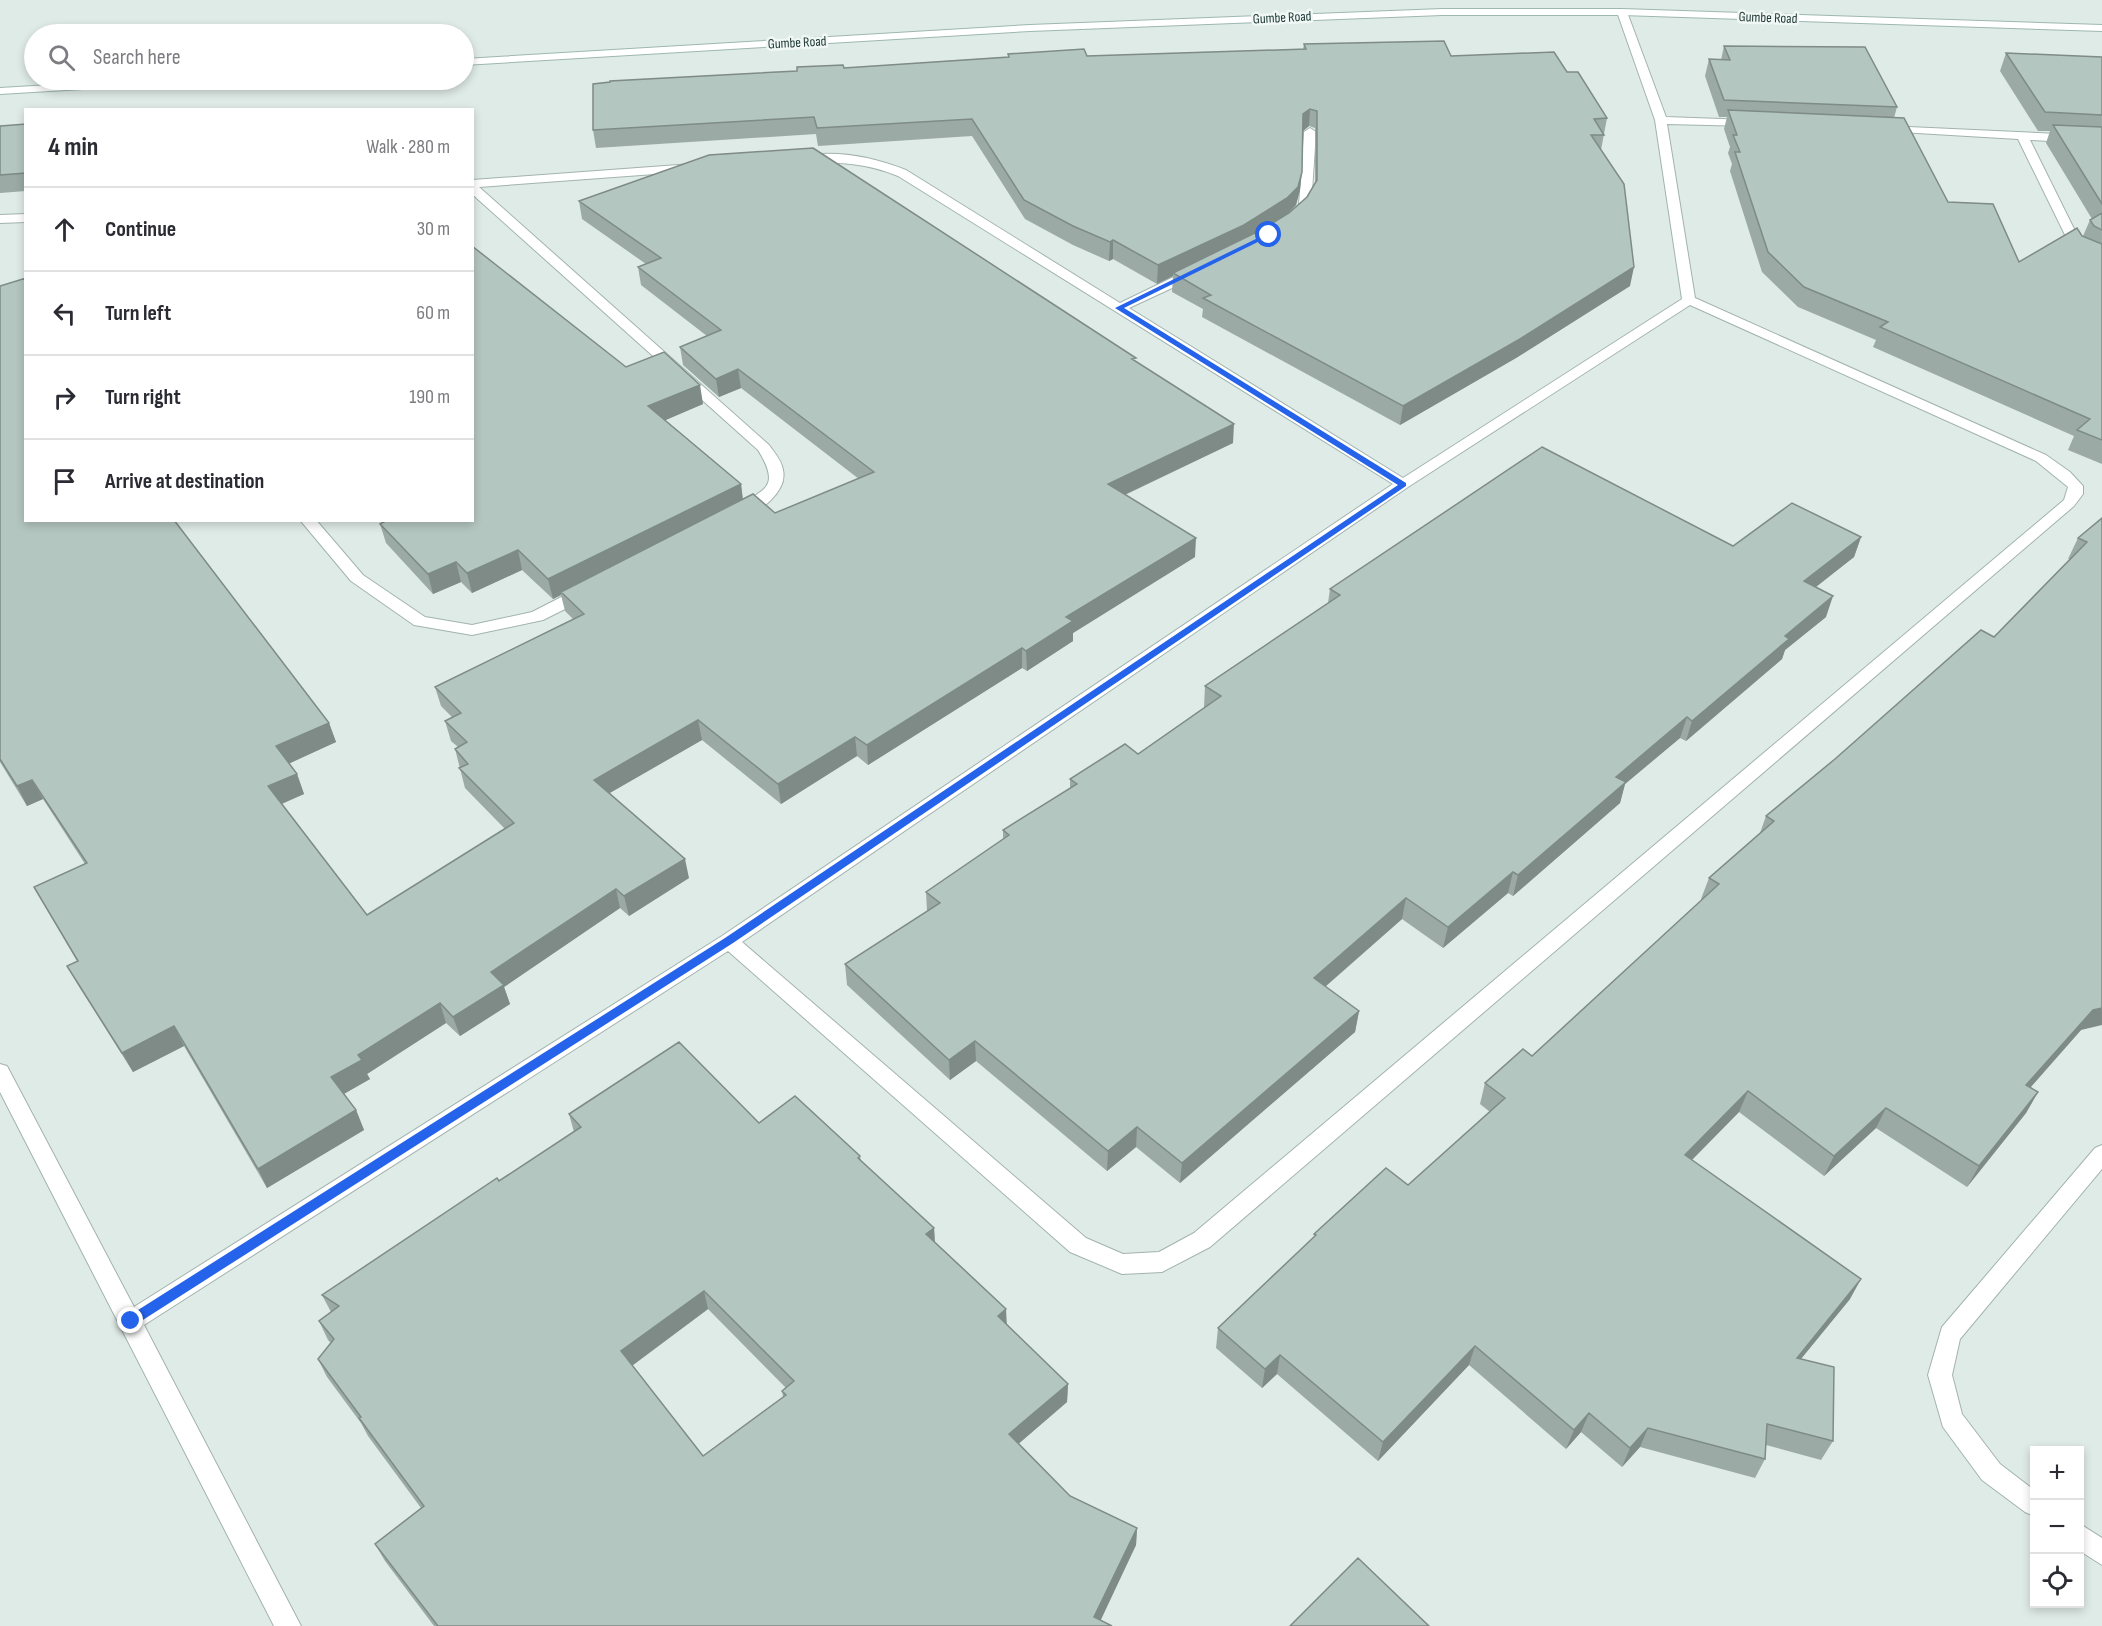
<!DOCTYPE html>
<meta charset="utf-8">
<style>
body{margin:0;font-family:"Sofia Sans Condensed",sans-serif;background:#f2f2f3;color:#2b2b33}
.controls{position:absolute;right:18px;bottom:18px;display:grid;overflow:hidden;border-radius:0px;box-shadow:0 3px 9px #0003}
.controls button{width:54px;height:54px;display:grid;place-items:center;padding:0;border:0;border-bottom:2px solid #e1e1e2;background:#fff;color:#2b2b33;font:30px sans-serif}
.stop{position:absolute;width:18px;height:18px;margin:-14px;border:4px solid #2563eb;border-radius:50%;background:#fff}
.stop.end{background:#2563eb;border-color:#fff;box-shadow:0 2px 6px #0008}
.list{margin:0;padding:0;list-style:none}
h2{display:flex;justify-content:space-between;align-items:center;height:78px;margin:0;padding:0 24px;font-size:26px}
h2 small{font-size:20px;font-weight:400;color:#7c7c81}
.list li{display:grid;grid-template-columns:39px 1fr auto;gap:18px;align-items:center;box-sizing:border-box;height:84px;padding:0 24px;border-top:2px solid #e1e1e2}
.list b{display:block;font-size:22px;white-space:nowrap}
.list em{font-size:20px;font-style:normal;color:#7c7c81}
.icon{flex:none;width:33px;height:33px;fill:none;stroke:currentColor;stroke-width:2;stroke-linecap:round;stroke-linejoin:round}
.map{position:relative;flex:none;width:2102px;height:1626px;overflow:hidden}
.search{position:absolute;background:#fff;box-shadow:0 3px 9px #0003;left:24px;top:24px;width:450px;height:66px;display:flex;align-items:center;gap:15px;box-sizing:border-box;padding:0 21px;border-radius:33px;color:#7c7c81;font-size:22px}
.panel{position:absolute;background:#fff;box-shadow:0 3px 9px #0003;left:24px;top:108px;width:450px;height:414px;border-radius:0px}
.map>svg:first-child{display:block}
</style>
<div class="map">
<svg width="2102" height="1626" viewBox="0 0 2102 1626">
<rect width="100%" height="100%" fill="#dfebe7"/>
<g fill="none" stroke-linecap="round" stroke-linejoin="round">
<defs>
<path id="street" d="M1622,9L1627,12L1666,117L1749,120L1755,123L1749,126L1667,124L1695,298L2046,455L2070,472L2083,486V494L2074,506L1210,1247L1162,1272L1122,1274L1070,1252L728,951L144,1325L301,1626H274L0,1092V1064L7,1066L134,1307L722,936L1393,484L898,176C866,163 837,161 803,164L799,163V157C834,149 873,157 906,170L1120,303L1188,270H1198L1199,273L1198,276L1129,308L1403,478L1682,299L1655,120L1617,12ZM1690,305L2036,461L2068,487L2064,500L1194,1233L1159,1252L1123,1254L1086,1238L742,942L1408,487Z
M1887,126L2102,136V144L2030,140L2081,243L2085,247L2102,257V266L2075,253L2069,243L2018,139L1883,131V127Z
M1310,128L1316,132L1311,206L1298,221L1294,222L1288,218L1299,205L1304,132Z
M692,164L698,168L696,171L479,187L769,445C774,452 782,461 783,470C788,492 759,513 741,518L733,513C754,488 786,495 758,450L472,194V180Z
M26,214V222L0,223V215Z
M300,520H316L363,575L425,617L472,625L532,612L579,588H591L593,592L591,596L543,620L472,635L420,626L414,625L351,581Z
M2102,1145V1169L1960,1339L1952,1375L1962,1414L2000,1464L2034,1490V1516L2025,1512L1982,1480L1943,1427L1928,1375L1942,1327L2095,1148Z
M2080,1524L2102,1538V1565L2080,1551Z"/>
<path id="secondary" d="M1442,9H1622L2102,25V31L1622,15H1442L1030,31L464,65V59L1030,25Z
M135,80H189L183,83L0,94V88Z"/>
</defs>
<use href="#street" stroke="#a2b3af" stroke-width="2"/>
<use href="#secondary" stroke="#9eb7b1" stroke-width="2"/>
<use href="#street" fill="#fff" fill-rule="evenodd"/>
<use href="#secondary" fill="#fff" fill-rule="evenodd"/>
</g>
<path fill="#9baaa5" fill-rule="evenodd" d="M1304,44L1451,56L1567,72L1607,118L1601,150L1630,286L1516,358L1400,425L1202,317L1203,309L1172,292L1173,276L1157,284L1113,259L1109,261L1073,245L1025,219L972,136L818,146L816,134L596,148L593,130L844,68L1008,57V54L1087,56L1303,50ZM1309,126L1315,128V183L1307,197L1288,214L1296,205L1300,190L1303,131Z
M1724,46L1897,107L1894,118L1948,202L2019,262L2082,236H2083L2090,220L2092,219L2046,143L2050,131H2038L2000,71L2006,53L2102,57V464L2068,450L2074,436L1873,347L1876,340L1798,307L1762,272L1730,171L1732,164L1728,153L1730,147L1724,129L1727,117H1719L1705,76L1709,59L1721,60Z
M26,124V191L0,193V126Z
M579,201L1136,362L1233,443L1125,495L1195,557L1073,633V641L1027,671L1022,668L868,765L857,756L781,804L702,740L610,793L689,878L629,916L620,908L504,987L510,1004L460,1036L446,1023L367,1074L370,1079L344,1094L356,1110L364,1130L267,1188L184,1046L133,1072L78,985L67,966L77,961L34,887L85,864L43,799L27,806L0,762V286L26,520L329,723L336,742L289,763L297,774L304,794L282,804L367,915L505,829L465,788L455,749L458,747L451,741L445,721L452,717L441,706L435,687L573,619L565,611L561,595L553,599L522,570L472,593L461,582L433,594L386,543L380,524L472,520L626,367L703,404L665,420L741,484L743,499L775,513L859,479L741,388L719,397L683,365L680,347L707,336L641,285L638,267L646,264L582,219Z
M2102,518L2081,1030L2030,1088L2038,1092L2026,1113L1967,1187L1876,1128L1824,1176L1739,1112L1692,1160L1850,1299L1801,1359L1833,1441L1821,1460L1766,1445L1765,1459L1755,1478L1640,1447L1622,1467L1581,1432L1566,1449L1469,1365L1378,1461L1277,1374L1262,1388L1216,1348L1218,1328L1314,1237V1234L1408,1185L1490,1112L1480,1104L1485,1083L1532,1056L1702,900L1701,899L1709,878L1760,833L1766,816L1994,637L2070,559H2068L2078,538Z
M1861,537L1854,557L1815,587L1826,617L1785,650L1782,659L1686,741L1680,738L1625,784L1620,803L1513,896L1508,893L1443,948L1402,919L1325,987L1359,1011L1355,1032L1180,1183L1136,1147L1107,1171L976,1061L950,1080L847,985L845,964L927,911L926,892L1003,839V830L1070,788V779L1138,754L1205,707H1204L1205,686L1328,603L1330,589L1733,546Z
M569,1114L759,1123L860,1156L861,1161L934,1228L935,1243L1006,1325L1068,1384L1067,1402L1018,1444L1070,1496L1137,1528L1136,1545L1100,1620L1112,1626H434L385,1561L375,1544L421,1508L368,1436L361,1423L327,1377L318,1359L331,1343L328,1340L319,1321L331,1312L322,1295L574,1132ZM708,1309L786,1388L782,1391L783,1397L703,1456L632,1366Z"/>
<path fill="#7e8b86" d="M1310,109L1309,126L1302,132L1303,114Z
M1302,172L1300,190L1296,205L1285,216L1242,243L1173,273V276L1157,284L1158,265Z
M1113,240V259L1109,261L1110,242Z
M1634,267L1630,286L1516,358L1400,425L1403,406Z
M738,369L741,388L719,397L716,379Z
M700,385L703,404L652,426L648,406Z
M1234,424L1233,443L1107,503L1108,484Z
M741,484L743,503L561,592V595L553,599L548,579Z
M1861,537L1854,557L1797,602L1804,581Z
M1196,538L1195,557L1073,633V641L1027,671L1026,651L1066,617Z
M518,550L522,570L472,593L467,573Z
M456,562L461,582L433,594L428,574Z
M1833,596L1826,617L1785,650L1782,659L1686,741L1692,721L1785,636Z
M1022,648V668L868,765L867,745Z
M1687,717L1680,738L1625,784L1620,803L1513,896L1518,875L1616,777Z
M698,720L702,740L599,799L594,780Z
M329,723L336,742L284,766L276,746Z
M855,737L857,756L781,804L778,784Z
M297,774L304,794L276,806L268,786Z
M32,780L43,799L27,806L17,786Z
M685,859L689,878L629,916L624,896Z
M1513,872L1508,893L1443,948L1448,927Z
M616,889L620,908L504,987L510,1004L460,1036L453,1017L491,972Z
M1406,898L1402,919L1311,999L1314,978Z
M440,1003L446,1023L367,1074L370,1079L340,1096L331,1077L358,1055Z
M2102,1008V1025L2081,1030L2014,1106L2026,1085L2093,1010Z
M1359,1011L1355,1032L1180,1183L1182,1163Z
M174,1026L184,1046L133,1072L122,1053Z
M975,1041L976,1061L950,1080L949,1060Z
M1748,1091L1739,1112L1676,1176L1685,1155Z
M2038,1092L2026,1113L1967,1187L1979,1166Z
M1886,1108L1876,1128L1824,1176L1834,1156Z
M356,1110L364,1130L267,1188L258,1169Z
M1137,1127L1136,1147L1107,1171L1108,1151Z
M934,1228L935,1246L926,1234Z
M1861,1279L1850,1299L1786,1377L1797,1358Z
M704,1291L708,1309L626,1370L621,1351Z
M1006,1309L1007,1328L998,1316Z
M1475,1346L1469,1365L1378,1461L1383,1442Z
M1280,1355L1277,1374L1262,1388L1265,1369Z
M1068,1384L1067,1402L1009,1452V1434Z
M1589,1413L1581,1432L1566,1449L1574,1430Z
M1648,1428L1640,1447L1622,1467L1630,1448Z
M1137,1528L1136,1545L1098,1626L1094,1617Z"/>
<path fill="#b4c6c0" stroke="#7e8b86" stroke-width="1.5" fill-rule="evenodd" d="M1444,41L1451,56L1554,52L1567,72H1578L1607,118L1594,119L1604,135H1591L1624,184L1634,267L1520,339L1403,406L1203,298L1211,295L1173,273L1263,229L1289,213L1307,197L1317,180V111L1310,109L1303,114L1302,172L1298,187L1287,198L1244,225L1158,265L1113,240L1110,242L1073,226L1024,200L972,119L817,128L814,117L593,130V84L610,82V81L797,71V67L843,65L844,68L1009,57L1008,54L1084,49L1087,56L1306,49L1304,44Z
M1724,46L1865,47L1897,107L1724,100L1709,59L1730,60Z
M2006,53L2102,57V115L2045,112Z
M1728,110L1904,118L1948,202L1993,204L2019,262L2077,228L2082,236L2102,244V440L2077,430L2090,419L1880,327L1888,322L1804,287L1768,252L1735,152H1740L1733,135H1737Z
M26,124V173L0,175V126Z
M2053,125L2102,127V204Z
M813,148L1136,358L1132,359L1234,424L1108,484L1196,538L1066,617L1073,621L1026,651L1022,648L867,745L855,737L778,784L698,720L594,780L685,859L624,896L616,889L491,972L504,985L453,1017L440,1003L358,1055L362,1060L331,1077L356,1110L258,1169L174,1026L122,1053L67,966L78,961L34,887L87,863L32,780L17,786L0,759V286L26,278V520H174L329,723L276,746L297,774L268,786L367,915L514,823L459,768L468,764L455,749L467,742L445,721L461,713L435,687L584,614L561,592L753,494L775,513L874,472L738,369L716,379L680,347L721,330L638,267L661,258L579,201L709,155Z
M2102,213V230L2094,226L2090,220Z
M472,246L626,367L664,352L700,385L648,406L741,484L548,579L518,550L467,573L456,562L428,574L380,524L387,520H472Z
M1542,447L1733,546L1792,503L1861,537L1804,581L1833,596L1785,636L1789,639L1692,721L1687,717L1616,777L1626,782L1518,875L1513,872L1448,927L1406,898L1314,978L1359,1011L1182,1163L1137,1127L1108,1151L975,1041L949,1060L845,964L940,903L926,892L1009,835L1003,830L1077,784L1070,779L1125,744L1138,754L1221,696L1205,686L1340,595L1330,589Z
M2102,518V1008L2093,1010L2026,1085L2038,1092L1979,1166L1886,1108L1834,1156L1748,1091L1685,1155L1861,1279L1797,1358L1834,1367L1833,1441L1767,1424L1765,1459L1648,1428L1630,1448L1589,1413L1574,1430L1475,1346L1383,1442L1280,1355L1265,1369L1218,1328L1316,1235L1314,1234L1386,1168L1408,1185L1505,1098L1485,1083L1523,1049L1532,1056L1719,884L1709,878L1774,821L1766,816L1835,759L1981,630L1994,637L2087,542L2078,538Z
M679,1042L759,1123L795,1096L860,1156L858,1158L934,1228L926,1234L1006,1309L998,1316L1068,1384L1009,1434L1070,1496L1137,1528L1094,1617L1112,1626H438L375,1544L424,1506L359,1418L361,1417L318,1359L334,1339L319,1321L339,1306L322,1295L497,1178L499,1181L581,1127L569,1114ZM704,1291L794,1381L782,1391L786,1395L703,1456L621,1351Z
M1358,1558L1429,1626H1290Z"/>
<path fill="#2563eb" d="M1266,234L1272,235L1124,308L1406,483V486L733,943L135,1325H127L125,1321L127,1317L725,938L1398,485L1115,308Z"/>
<g text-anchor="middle" stroke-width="5" stroke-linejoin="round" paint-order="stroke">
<g font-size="14" fill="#203b37" stroke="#f0f7f4">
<text transform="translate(1282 17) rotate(-3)" y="5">Gumbe Road</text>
<text transform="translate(1768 17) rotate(2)" y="5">Gumbe Road</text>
<text transform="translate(797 42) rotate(-3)" y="5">Gumbe Road</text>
</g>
</g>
</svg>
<div class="controls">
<button>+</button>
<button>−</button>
<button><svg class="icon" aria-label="locate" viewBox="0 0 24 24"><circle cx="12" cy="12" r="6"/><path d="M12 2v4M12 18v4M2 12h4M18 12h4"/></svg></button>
</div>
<div class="stop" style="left:1269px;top:235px"></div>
<div class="stop end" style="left:131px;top:1321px"></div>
<div class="search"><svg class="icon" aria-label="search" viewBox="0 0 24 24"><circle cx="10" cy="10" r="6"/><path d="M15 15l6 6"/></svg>Search here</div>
<section class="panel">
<h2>4 min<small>Walk · 280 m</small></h2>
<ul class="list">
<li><svg class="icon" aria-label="ahead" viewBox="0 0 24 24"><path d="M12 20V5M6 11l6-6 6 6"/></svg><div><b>Continue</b></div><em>30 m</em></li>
<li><svg class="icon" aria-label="left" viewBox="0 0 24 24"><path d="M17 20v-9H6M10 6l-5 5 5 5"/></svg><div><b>Turn left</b></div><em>60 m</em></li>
<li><svg class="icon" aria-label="right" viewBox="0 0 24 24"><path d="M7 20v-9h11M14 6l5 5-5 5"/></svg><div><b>Turn right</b></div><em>190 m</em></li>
<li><svg class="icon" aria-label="arrive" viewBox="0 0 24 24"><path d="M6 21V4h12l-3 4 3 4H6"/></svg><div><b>Arrive at destination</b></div></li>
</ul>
</section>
</div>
